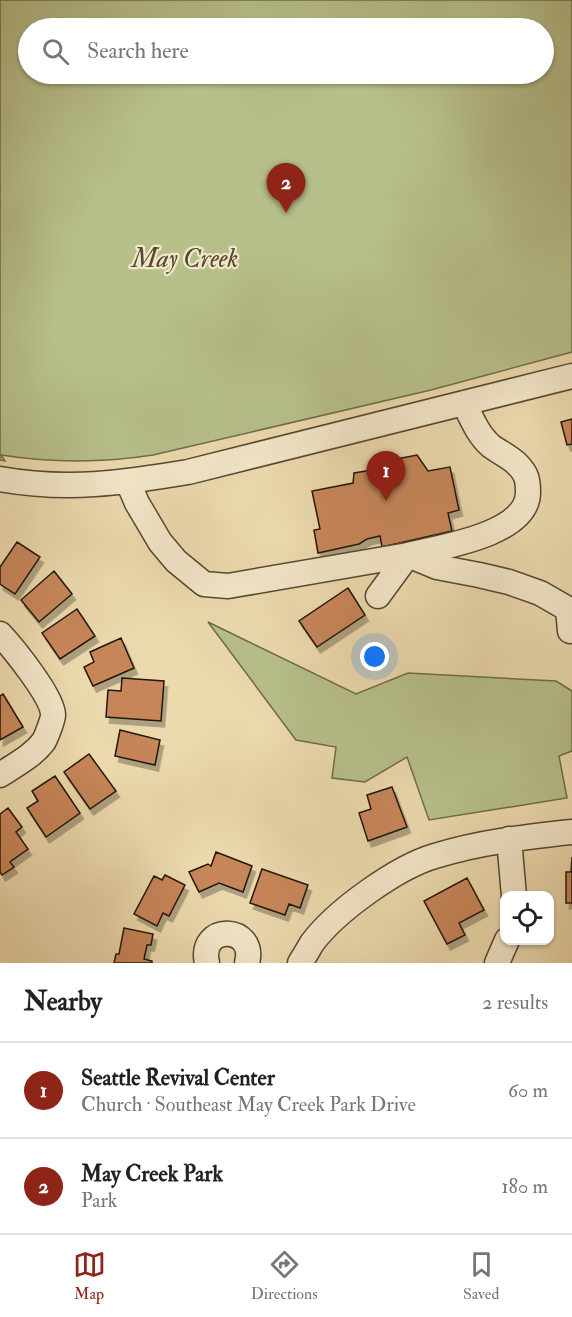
<!DOCTYPE html>
<meta charset="utf-8">
<style>
body{margin:0;font-family:"IM FELL Double Pica",serif;background:#f6f6f6;color:#222}
.controls{position:absolute;right:18px;bottom:18px;display:grid;overflow:hidden;border-radius:12px;box-shadow:0 2px 4px #0004}
.controls button{width:54px;height:54px;display:grid;place-items:center;padding:0;border:0;border-bottom:2px solid #e0e0e0;background:#fff;color:#222;font:30px sans-serif}
.you{position:absolute;left:375px;top:657px;width:21px;height:21px;margin:-15px;border:4px solid #fff;border-radius:50%;background:#1a73e8;box-shadow:0 0 0 9px #1a73e833}
.badge{display:grid;place-items:center;width:39px;height:39px;border-radius:50%;background:#8f2418;color:#fff;font-size:20px;font-weight:700}
.pin{position:absolute;translate:-50% -50px;filter:drop-shadow(0 2px 3px #0008)}
.pin::after{content:'';position:absolute;top:32px;width:21px;height:18px;background:inherit;clip-path:polygon(0 0,100% 0,50% 100%)}
.list{margin:0;padding:0;list-style:none}
h2{display:flex;justify-content:space-between;align-items:center;height:78px;margin:0;padding:0 24px;font-size:26px}
h2 small{font-size:20px;font-weight:400;color:#767676}
.list li{display:grid;grid-template-columns:39px 1fr auto;gap:18px;align-items:center;box-sizing:border-box;height:96px;padding:0 24px;border-top:2px solid #e0e0e0}
.list b{display:block;font-size:22px;white-space:nowrap}
.list p{margin:0;font-size:20px;white-space:nowrap;color:#767676}
.list em{font-size:20px;font-style:normal;color:#767676}
.icon{flex:none;width:33px;height:33px;fill:none;stroke:currentColor;stroke-width:2;stroke-linecap:round;stroke-linejoin:round}
.map{position:relative;flex:none;width:572px;height:963px;overflow:hidden}
.search{position:absolute;background:#fff;box-shadow:0 2px 4px #0004;left:18px;right:18px;top:18px;height:66px;display:flex;align-items:center;gap:15px;box-sizing:border-box;padding:0 21px;border-radius:33px;color:#767676;font-size:22px}
.sheet{height:270px;background:#fff}
nav{display:flex;justify-content:space-around;align-items:center;box-sizing:border-box;height:84px;border-top:2px solid #e0e0e0;background:#fff;font-size:16px;color:#767676}
nav a{display:grid;justify-items:center;gap:3px}
nav .on{color:#8f2418}
.map>svg:first-child{display:block}
</style>
<div class="map">
<svg width="572" height="963" viewBox="0 0 572 963">
<defs>
<filter id="shadow"><feDropShadow dx="3.5" dy="6" stdDeviation="0" flood-color="#0004"/></filter>
</defs>
<rect width="100%" height="100%" fill="#ecdaae"/>
<filter id="stains"><feTurbulence type="fractalNoise" baseFrequency=".00333" numOctaves="4"/><feColorMatrix values="0 0 0 0 .2 0 0 0 0 .09 0 0 0 0 .02 0 0 0 .5 -.17"/></filter>
<radialGradient id="worn" r=".72"><stop offset=".6" stop-color="#630" stop-opacity="0"/><stop offset="1" stop-color="#630" stop-opacity=".3"/></radialGradient>
<path fill="#b7c08b" stroke="#6e6c4a" stroke-width="1.5" fill-rule="evenodd" d="M0,0H572V352L431,390L153,455C102,463 52,463 1,455L5,461L0,460ZM544,28V74H28V28Z
M208,622L356,694L408,673L556,681L572,691V751L559,756L567,798L429,820L407,757L365,782L332,778L336,747L296,740Z"/>
<path fill="#c7865a" stroke="#241708" stroke-width="1.5" filter="url(#shadow)" d="M572,419V444L567,445L561,422Z
M417,455L428,471L450,467L459,510L448,513L452,531L382,547L380,536L367,539L359,544L318,553L314,530L320,529L312,491L353,483L354,473L372,470L375,479L390,476L392,460Z
M17,542L40,557L15,594L0,584V567Z
M54,571L72,594L39,622L21,600Z
M348,588L365,615L317,647L299,621Z
M77,609L95,636L60,659L42,633Z
M121,638L134,668L93,686L84,667L94,662L90,652Z
M122,678L164,681L161,721L106,717L108,690L121,691Z
M3,694L23,727L0,740V696Z
M120,730L160,740L155,765L115,756Z
M89,754L116,791L90,809L64,772Z
M55,776L80,813L46,837L27,808L38,801L32,791Z
M392,787L407,827L368,841L359,813L371,809L367,795Z
M8,808L22,827L16,832L28,849L10,862L14,867L2,875L0,872V814Z
M216,852L252,866L243,892L219,883L199,892L189,872L208,864L211,866Z
M572,857V903H566V872H571Z
M262,869L308,885L300,908L289,904L285,915L250,903Z
M165,875L185,885L169,916L163,913L157,926L134,914L154,876L162,880Z
M467,878L484,910L459,923L465,935L447,944L424,901Z
M124,928L153,934L151,945H147L144,959L152,961V963H114L116,954H119Z"/>
<g fill="none" stroke-linecap="round" stroke-linejoin="round">
<defs>
<path id="minor" d="M0,479C67,491 122,483 188,472L572,376
M128,482L137,503L160,542L176,561L204,584L228,586L408,555L437,567L479,575L509,582L540,593L568,609L570,631
M378,596L408,555C440,547 527,535 528,493C528,480 527,474 517,464C510,457 499,452 491,446C478,435 471,417 464,403
M0,634C13,648 53,697 53,715C53,720 46,737 44,741C33,756 15,765 0,775
M509,839L514,896
M207,963C198,923 257,925 247,963
M300,963C304,957 308,950 312,943C336,911 397,867 435,856C480,842 526,837 572,832
M497,963L507,940"/>
</defs>
<use href="#minor" stroke="#564832" stroke-width="27"/>
<use href="#minor" stroke="#f3e7ca" stroke-width="24"/>
</g>
<g text-anchor="middle" stroke-width="4.5" stroke-linejoin="round" paint-order="stroke">
<g font-size="26" font-style="italic" fill="#504a2f" stroke="#f3e7ca">
<text x="185" y="267">May Creek</text>
</g>
</g>
<rect width="100%" height="100%" filter="url(#stains)"/>
<rect width="100%" height="100%" fill="url(#worn)"/>
</svg>
<div class="controls">
<button><svg class="icon" aria-label="locate" viewBox="0 0 24 24"><circle cx="12" cy="12" r="6"/><path d="M12 2v4M12 18v4M2 12h4M18 12h4"/></svg></button>
</div>
<div class="you"></div>
<div class="pin badge" style="left:386px;top:501px">1</div>
<div class="pin badge" style="left:286px;top:213px">2</div>
<div class="search"><svg class="icon" aria-label="search" viewBox="0 0 24 24"><circle cx="10" cy="10" r="6"/><path d="M15 15l6 6"/></svg>Search here</div>
</div>
<section class="sheet">
<h2>Nearby<small>2 results</small></h2>
<ul class="list">
<li><span class="badge">1</span><div><b>Seattle Revival Center</b><p>Church · Southeast May Creek Park Drive</p></div><em>60 m</em></li>
<li><span class="badge">2</span><div><b>May Creek Park</b><p>Park</p></div><em>180 m</em></li>
</ul>
</section>
<nav>
<a class="on"><svg class="icon" aria-label="map" viewBox="0 0 24 24"><path d="M3 6l6-2 6 2 6-2v14l-6 2-6-2-6 2zM9 4v14M15 6v14"/></svg>Map</a>
<a><svg class="icon" aria-label="directions" viewBox="0 0 24 24"><path d="M12 3l9 9-9 9-9-9zM9 14v-3h6M13 9l2 2-2 2"/></svg>Directions</a>
<a><svg class="icon" aria-label="saved" viewBox="0 0 24 24"><path d="M7 4h10v16l-5-4-5 4z"/></svg>Saved</a>
</nav>
